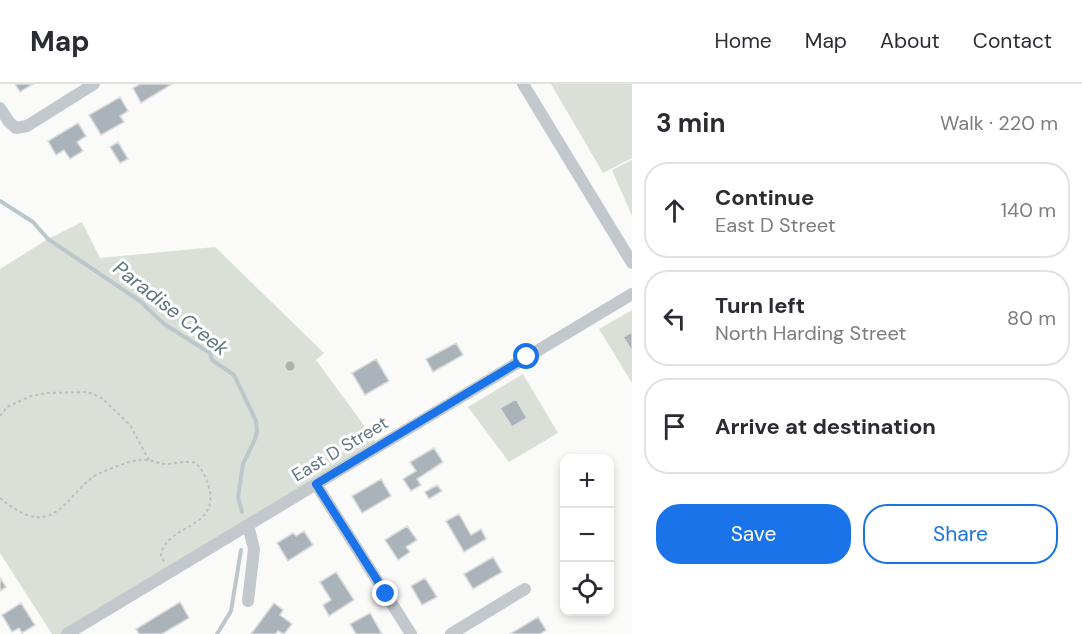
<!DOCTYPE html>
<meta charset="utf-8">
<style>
body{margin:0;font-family:"DM Sans",sans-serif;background:#f7f7f7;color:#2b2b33}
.controls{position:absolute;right:18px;bottom:18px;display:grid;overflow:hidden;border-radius:12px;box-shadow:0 3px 9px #0003}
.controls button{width:54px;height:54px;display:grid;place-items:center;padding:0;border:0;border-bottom:2px solid #e1e1e2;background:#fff;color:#2b2b33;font:30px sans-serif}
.stop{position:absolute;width:18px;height:18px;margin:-14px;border:4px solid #1a73e8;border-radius:50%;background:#fff}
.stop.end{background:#1a73e8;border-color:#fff;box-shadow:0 2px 6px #0008}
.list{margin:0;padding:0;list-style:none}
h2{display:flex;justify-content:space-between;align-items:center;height:78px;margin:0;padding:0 24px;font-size:26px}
h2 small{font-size:20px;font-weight:400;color:#7c7c81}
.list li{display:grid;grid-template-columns:39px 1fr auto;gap:18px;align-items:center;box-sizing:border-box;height:96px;margin:0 12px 12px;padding:0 12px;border:2px solid #e1e1e2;border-radius:24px}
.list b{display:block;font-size:22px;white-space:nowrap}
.list p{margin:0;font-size:20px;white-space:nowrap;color:#7c7c81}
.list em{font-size:20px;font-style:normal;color:#7c7c81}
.actions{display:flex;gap:12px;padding:18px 24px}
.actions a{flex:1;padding:14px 0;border:2px solid #1a73e8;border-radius:24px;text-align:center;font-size:21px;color:#1a73e8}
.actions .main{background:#1a73e8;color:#fff}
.icon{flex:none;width:33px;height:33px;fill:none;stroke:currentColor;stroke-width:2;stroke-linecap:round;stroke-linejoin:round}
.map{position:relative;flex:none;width:632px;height:550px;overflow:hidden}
header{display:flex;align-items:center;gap:36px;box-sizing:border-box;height:84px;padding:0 30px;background:#fff;border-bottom:2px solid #e1e1e2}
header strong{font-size:28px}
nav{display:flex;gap:33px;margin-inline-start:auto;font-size:21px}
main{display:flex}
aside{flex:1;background:#fff}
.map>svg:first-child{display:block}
</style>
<header>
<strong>Map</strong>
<nav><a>Home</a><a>Map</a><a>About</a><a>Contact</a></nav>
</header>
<main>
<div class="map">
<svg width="632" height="550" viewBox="0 0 632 550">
<rect width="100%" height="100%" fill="#fafaf8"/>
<path fill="#dadfd7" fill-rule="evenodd" d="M551,0H632V74L603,89Z
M632,76V132L612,86Z
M82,138L100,174L215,163L324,269L316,276L379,362L67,550H52L0,469V185L48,155Z
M632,226V248L624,253L632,267V299L599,245Z
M523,290L558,349L509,378L468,323ZM516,315L527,334L512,343L501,324Z"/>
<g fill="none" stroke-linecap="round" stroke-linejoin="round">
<path stroke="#bbc7cb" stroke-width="4" d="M0,117L33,138L48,155L140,217L164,240L210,269L212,276L234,291L256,337L257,347L255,355L243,380L238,413L242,428
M217,550L231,527L241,466"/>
</g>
<path fill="#aab3b9" stroke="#dcdcda" stroke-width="1.5" d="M15,0H33L20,8Z
M140,0H172L141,19L133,4Z
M120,13L128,27L120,32L124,38L101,51L89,31Z
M78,39L86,52L77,58L83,67L70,75L64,66L56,71L48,57Z
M118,58L128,75L120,79L110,63Z
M632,248V267L623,253Z
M456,259L463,271L433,288L426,275Z
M376,275L389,297L365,311L352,289Z
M516,315L527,334L512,343L500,324Z
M434,364L443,378L417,395L421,401L411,407L403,395L416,387L410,378Z
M381,395L391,412L362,429L352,412Z
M437,401L442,407L429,415L425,408Z
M459,430L471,451L481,445L486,455L464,468L446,437Z
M407,442L417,456L406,463L410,468L398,476L385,456Z
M304,447L313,461L288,477L277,459L293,449L296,452Z
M493,473L502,488L473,505L464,490Z
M336,488L354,516L329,532L323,521L331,516L320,498Z
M0,494L6,503L0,507Z
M425,494L437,513L422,521L411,502Z
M180,518L189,534L162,550H139L136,545Z
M21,519L35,541L22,549L19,544L12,548L2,531Z
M274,519L283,526L280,531L292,540L284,550L278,547L275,550H251Z
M370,529L382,550H356L350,540Z
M538,533L546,546L540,550H510Z"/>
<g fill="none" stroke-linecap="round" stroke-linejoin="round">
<path stroke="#bbbfc2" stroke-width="2" stroke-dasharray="3 3" stroke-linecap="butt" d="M0,332L7,323L31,312L47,309L88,308L102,314L130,341L149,376
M0,414C8,421 17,427 27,431C60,443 73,403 98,390C112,384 131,375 147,376C153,376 158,380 165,380C176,380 185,376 196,379C203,387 207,395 209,404C220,445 166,440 161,471L164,478"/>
<path stroke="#c3c8cc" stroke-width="12" d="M523,0L632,179
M0,24L9,38L16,44L27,42L94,0
M316,400L411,550
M248,441L254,465L248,517
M67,550L632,210
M451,550L525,505"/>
</g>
<circle fill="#aab4a7" cx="290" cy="282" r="4.5"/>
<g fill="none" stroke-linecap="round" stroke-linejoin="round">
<path stroke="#1a73e8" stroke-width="8" d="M386,510L316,400L527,273"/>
</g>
<g text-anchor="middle" stroke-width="6" stroke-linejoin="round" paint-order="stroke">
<g font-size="18" fill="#657683" stroke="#fff">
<text transform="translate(340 365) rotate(-31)" y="6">East D Street</text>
</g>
<g font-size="20" font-style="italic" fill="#60757c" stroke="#fff">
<text transform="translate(171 224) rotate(38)" y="7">Paradise Creek</text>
</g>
</g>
</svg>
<div class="controls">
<button>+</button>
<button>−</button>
<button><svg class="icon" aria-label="locate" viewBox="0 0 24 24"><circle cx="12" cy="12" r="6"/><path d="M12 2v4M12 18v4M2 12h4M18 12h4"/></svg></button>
</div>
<div class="stop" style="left:527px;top:273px"></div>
<div class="stop end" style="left:386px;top:510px"></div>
</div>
<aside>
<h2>3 min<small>Walk · 220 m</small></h2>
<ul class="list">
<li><svg class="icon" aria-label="ahead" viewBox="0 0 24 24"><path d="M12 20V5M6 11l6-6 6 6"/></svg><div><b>Continue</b><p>East D Street</p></div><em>140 m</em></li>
<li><svg class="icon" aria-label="left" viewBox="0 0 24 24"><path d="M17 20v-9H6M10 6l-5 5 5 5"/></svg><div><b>Turn left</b><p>North Harding Street</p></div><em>80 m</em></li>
<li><svg class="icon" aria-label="arrive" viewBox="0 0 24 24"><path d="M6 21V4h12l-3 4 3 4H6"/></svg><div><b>Arrive at destination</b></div></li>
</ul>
<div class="actions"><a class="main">Save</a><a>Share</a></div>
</aside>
</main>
